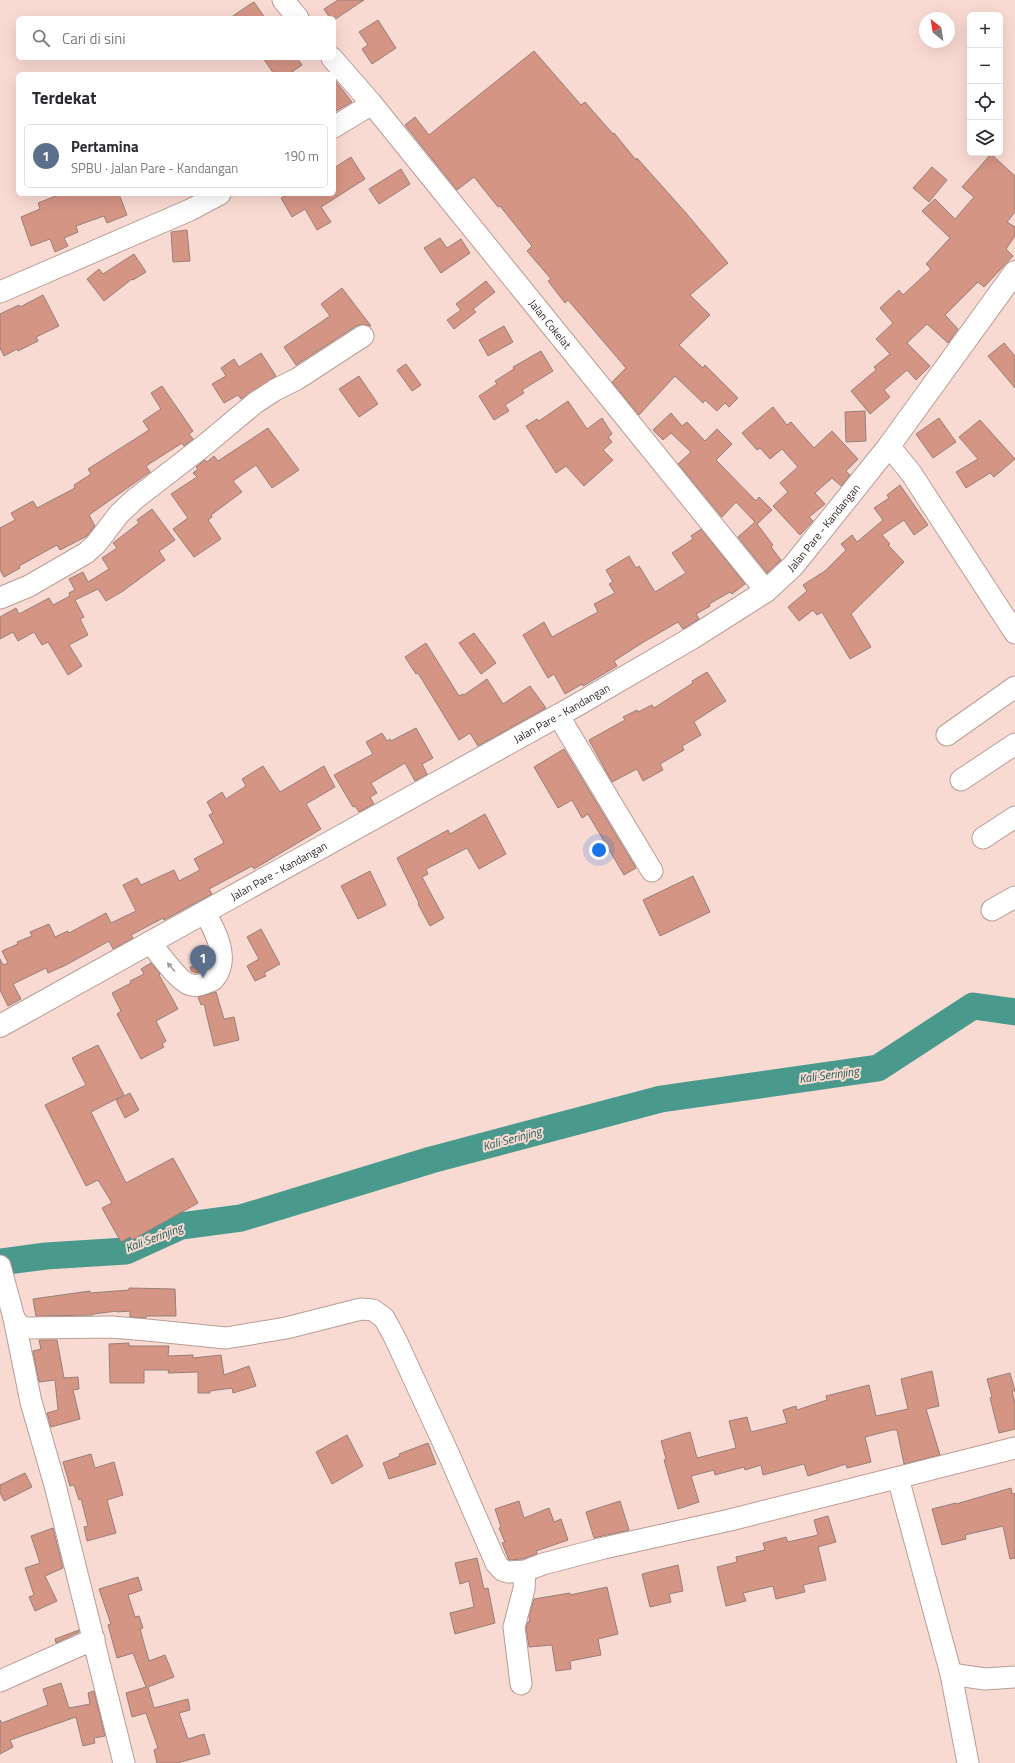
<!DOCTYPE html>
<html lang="id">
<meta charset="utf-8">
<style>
body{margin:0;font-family:"Titillium Web",sans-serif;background:#f7f7f7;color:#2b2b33}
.controls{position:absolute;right:12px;top:12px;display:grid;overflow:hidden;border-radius:6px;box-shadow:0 4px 16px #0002}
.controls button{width:36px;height:36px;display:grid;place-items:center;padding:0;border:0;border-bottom:1px solid #e1e1e2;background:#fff;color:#2b2b33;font:20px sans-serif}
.compass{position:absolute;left:919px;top:12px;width:36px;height:36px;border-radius:50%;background:#fff;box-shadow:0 4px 16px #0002;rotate:330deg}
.you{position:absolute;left:599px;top:850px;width:14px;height:14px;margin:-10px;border:3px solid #fff;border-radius:50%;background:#1a73e8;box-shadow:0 0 0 6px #1a73e833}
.badge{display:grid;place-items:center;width:26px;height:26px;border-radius:50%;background:#42877d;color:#fff;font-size:13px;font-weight:700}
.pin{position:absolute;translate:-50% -33px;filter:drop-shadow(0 1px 2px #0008)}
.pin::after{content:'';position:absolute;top:21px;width:14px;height:12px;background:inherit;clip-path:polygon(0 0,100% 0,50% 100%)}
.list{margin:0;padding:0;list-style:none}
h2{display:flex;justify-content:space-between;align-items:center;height:52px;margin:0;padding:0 16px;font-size:17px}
h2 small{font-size:13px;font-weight:400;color:#7c7c81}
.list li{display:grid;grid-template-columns:26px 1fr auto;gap:12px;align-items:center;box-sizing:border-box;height:64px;margin:0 8px 8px;padding:0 8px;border:1px solid #e1e1e2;border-radius:6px}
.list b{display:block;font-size:15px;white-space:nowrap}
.list p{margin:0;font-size:13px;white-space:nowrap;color:#7c7c81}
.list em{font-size:13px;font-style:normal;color:#7c7c81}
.icon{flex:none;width:22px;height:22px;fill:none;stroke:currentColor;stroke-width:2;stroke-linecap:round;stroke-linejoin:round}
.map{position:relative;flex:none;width:1015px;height:1763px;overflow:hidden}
.search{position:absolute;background:#fff;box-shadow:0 4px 16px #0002;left:16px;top:16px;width:320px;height:44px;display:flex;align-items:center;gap:10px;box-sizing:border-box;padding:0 14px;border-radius:6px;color:#7c7c81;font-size:15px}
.panel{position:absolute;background:#fff;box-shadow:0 4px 16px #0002;left:16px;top:72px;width:320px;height:124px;border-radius:6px}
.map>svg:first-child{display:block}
</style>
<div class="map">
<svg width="1015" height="1763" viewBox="0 0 1015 1763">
<rect width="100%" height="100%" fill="#f8dad2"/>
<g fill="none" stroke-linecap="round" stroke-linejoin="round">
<path stroke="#49998d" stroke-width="27" d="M0,1262L46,1256L126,1251L181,1226L241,1218L431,1160L661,1099L878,1068L973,1006L1015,1012"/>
</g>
<path fill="#d59585" stroke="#987e77" d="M338,0H364L334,20V18H330L324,9Z
M254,2L265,18H230L249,5Z
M378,20L396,48L372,64L362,49L368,45L359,32Z
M534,51L581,105L585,102L613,134L614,133L636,160L637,158L686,213L728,263L690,295L710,315L679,345L703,368L705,365L738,398L729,407L725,403L717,411L705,400L703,403L675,376L639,415L612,382L626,368L568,300L565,303L548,281L551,279L527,251L532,246L500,206L498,207L474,177L457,190L405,125L415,117L429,135Z
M263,58H297L302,65L289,74H274Z
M334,79L352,102L336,111L334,108Z
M991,154L1015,176V212L1007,222L1015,227V236L1006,249L1013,256L984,287L978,282L945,315L958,329L948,343L927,324L907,343L930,366L916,380L907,370L884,390L890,397L870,414L851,391L876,370L874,367L890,354L876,339L893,323L880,308L899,290L903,295L931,269L926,264L950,238L922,211L935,199L955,219L974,197L962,187Z
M351,157L365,179L321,207L331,222L317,230L305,209L292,217L281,198L289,194H334V168Z
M932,167L947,180L929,202L913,188Z
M401,169L410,184L379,204L369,189Z
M61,194H119L127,215L107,223L104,216L76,226L78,232L64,238L68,246L55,252L50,239L31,246L21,217L40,209L38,203Z
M187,230L190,261L173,262L171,232Z
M440,238L447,248L461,239L470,253L441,273L424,248Z
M134,254L146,272L133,280L132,279L104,301L87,279L99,269L103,274Z
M486,281L495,292L473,309L476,312L454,329L447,320L461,310L456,304Z
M342,288L371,326L363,324L356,326L296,365L284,347L330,316L321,304Z
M43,295L59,326L36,337L38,341L18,351L17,349L4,356L0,348V314L19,305L20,307Z
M504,326L513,342L488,356L479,340Z
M1004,343L1015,356V388L988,356Z
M541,351L553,371L522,390L524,393L505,405L509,411L494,420L479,396L497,384L495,381L514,369L513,367Z
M261,353L276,376L241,399L238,395L224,403L212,384L226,376L221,368L234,359L239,367Z
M406,364L421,385L412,391L397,370Z
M359,376L378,404L359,417L339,389Z
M162,386L193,431L189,434L193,439L184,446L182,443L146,466L150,472L89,515L95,526L87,536L60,550L57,545L19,566L20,568L4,577L0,570V528L15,520L11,513L33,501L37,508L75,488L74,485L91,474L88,469L149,430L143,421L161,409L151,393Z
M568,401L587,429L602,418L612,434L608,437L612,442L603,450L613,460L584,486L566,466L556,473L526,426L537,419L539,421Z
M773,407L787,425L791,422L814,448L832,431L858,459L846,471L850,475L841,486L832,478L815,493L825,504L809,517L813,521L800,535L773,506L788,492L780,483L798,467L782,449L770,459L760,448L757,450L742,433Z
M865,411L866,441L846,442L845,412Z
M671,413L682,426L687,422L705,441L717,429L732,444L716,460L756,501L759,497L772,510L757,524L773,545L771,547L781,560L767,573L738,537L755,522L736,502L722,517L678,464L691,452L671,433L663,440L653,430Z
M939,418L956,442L933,458L916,434Z
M980,420L1015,459L994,477L990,473L966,488L956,472L978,459L959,437Z
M268,428L299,470L272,488L256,465L233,481L242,492L211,515L212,517L208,520L221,539L194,557L173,529L188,518L171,494L197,477L193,473L198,469L196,467L205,460L207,462L214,456L218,461Z
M900,485L928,525L914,535L904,520L882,535L890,544L888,545L904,562L851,614L871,647L850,659L822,612L817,615L813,610L799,621L788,607L807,591L803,585L825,571L846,550L841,544L852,535L857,542L883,520L874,508L889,498L887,495Z
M152,509L175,540L159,551L165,560L123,591L106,601L98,589L75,600L84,617L80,619L88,635L69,645L82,666L68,675L48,642L42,645L34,632L18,641L13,632L0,639V617L16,608L19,614L49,598L53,605L70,596L69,593L75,590L69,579L83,572L88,582L109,569L102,558L117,548L113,543L139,523L137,520Z
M701,529L745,584L732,594L730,592L709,604L710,606L696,614L699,619L686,627L683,629L678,622L642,643L614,661L617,666L583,686L582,684L565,694L554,674L548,678L523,635L544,622L552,637L598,612L594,604L615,593L609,584L613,582L606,570L629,556L636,568L639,566L655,592L686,573L672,553L693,539L691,536Z
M474,633L496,663L481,674L459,643Z
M426,643L459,696L463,694L464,695L487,679L503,704L530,686L546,708L478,746L470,733L459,740L418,673L416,674L405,657Z
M707,672L726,701L695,721L694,722L701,735L682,746L684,750L660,764L663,770L643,781L637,769L612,782L589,740L625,720L623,717L637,710L638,712L652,705L654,708L693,683L692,681Z
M416,728L433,758L422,764L427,774L415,781L405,763L371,783L377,793L370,797L374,804L359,812L355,806L353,807L334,775L373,754L366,742L382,733L387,741L390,739L391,741Z
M564,749L636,868L624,875L588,814L582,818L572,800L558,808L534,767Z
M263,766L280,792L324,766L335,787L306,804L321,829L254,869L252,866L209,889L212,894L164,920L163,918L131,935L133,938L113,949L109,941L66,965L48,973L46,968L13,984L21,999L8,1006L0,990V959L3,965L8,963L2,951L18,944L17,942L32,936L30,932L49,924L55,937L68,931L69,933L106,913L111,923L136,911L123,885L137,878L141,885L174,870L179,881L200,870L194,859L224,843L209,815L213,813L207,802L222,792L226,799L246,786L242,779Z
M485,814L506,854L479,869L467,848L426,869L428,874L422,877L444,918L430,926L418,904L419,903L397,858L448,830L450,834Z
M370,871L386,905L358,919L341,886Z
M693,876L710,912L660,936L643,900Z
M261,929L280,964L264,973L266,976L255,981L247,966L259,959L247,937Z
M208,962L205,970L196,973L191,971L190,967Z
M151,963L160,974L159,975L178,1009L156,1021L166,1041L162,1044L164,1047L141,1059L117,1014L121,1011L112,993L131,983L130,981L144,974L141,969Z
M216,992L224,1019L234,1017L239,1040L214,1046L204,1004L201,1005L198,997Z
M98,1045L124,1095L91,1112L126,1183L173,1158L198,1203L132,1240L130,1237L121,1242L102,1208L112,1203L98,1180L86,1186L45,1105L86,1085L72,1058Z
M130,1093L139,1110L125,1118L116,1100Z
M129,1288L175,1289L176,1316H146V1318L130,1317V1311L117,1312V1311L93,1314V1315L36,1316L33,1299L90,1291V1293L129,1290Z
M39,1340H57L64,1378L78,1377L79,1389L73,1390L80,1419L51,1427L47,1413L58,1410L55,1380L39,1382L33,1351L41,1349Z
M129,1343V1346H169L168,1356L193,1355V1358L221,1355L224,1375L249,1366L256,1386L233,1393L232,1388L210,1391V1393H198V1372L168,1373L169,1370H144V1383H110L109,1344Z
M932,1371L939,1406L926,1409L940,1455L904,1464L897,1430H892L865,1437L871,1462L847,1468L846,1464L808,1476L804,1464L763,1475L761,1465L745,1470L744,1467L715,1475L714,1470L691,1476L699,1502L678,1509L664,1460L666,1459L661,1441L690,1432L697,1458L736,1448L729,1421L747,1417L751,1432L787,1423L783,1410L796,1406L797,1410L827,1400L826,1396L869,1385L876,1416L908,1409L901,1379Z
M1010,1373L1015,1391H1012L1015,1403V1429L999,1433L990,1398L992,1397L987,1379Z
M347,1435L363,1466L332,1484L316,1452Z
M428,1443L436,1464L389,1479L383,1463L400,1456L399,1454Z
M91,1454L95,1468L114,1462L123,1495L107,1500L116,1533L87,1541L84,1527L88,1526L81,1499L79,1500L74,1485L70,1486L63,1462Z
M25,1473L32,1487L4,1501L0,1493V1485Z
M1011,1488L1012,1494L1015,1493V1558L1010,1559L1003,1526L965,1535L966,1539L942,1545L932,1509L956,1503V1504Z
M519,1501L524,1518L549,1508L554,1522L561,1519L568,1540L536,1551L537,1554L522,1559L509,1560L502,1543L505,1542L499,1528L501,1527L495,1509Z
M620,1501L629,1530L594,1538L586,1512Z
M828,1516L836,1542L818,1547L826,1580L803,1585L805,1592L776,1599L773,1586L743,1593L746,1601L726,1606L717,1567L737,1562L736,1557L765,1550L763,1543L786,1537L788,1542L818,1535L814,1520Z
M53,1528L63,1568L45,1576L57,1601L35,1611L29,1597L34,1595L25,1568L40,1563L31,1536Z
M477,1558L484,1589L488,1588L495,1623L455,1634L450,1613L474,1607L469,1581L460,1584L455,1563Z
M678,1565L683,1591L669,1594L671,1602L650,1607L642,1574Z
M138,1577L142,1590L128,1595L135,1617L139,1616L143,1628L140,1629L149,1661L165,1655L174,1677L148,1687L154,1708L188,1699L190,1710L179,1713L188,1739L204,1734L210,1754L177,1763H157L154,1750L158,1748L146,1713L132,1717L126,1693L146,1687L133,1653L117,1658L108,1625L111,1624L99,1589Z
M607,1587L618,1634L598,1639L601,1655L570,1661L571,1669L556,1671L552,1645L529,1647L526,1628L528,1622H530L529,1617L534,1599L570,1593V1595Z
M79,1630V1632L56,1643L55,1639Z
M61,1683L69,1708L90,1704L88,1693L94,1691L105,1736L94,1738L95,1743L83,1746L76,1717L10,1740L13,1747L0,1754V1720L2,1723L48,1705L43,1689Z"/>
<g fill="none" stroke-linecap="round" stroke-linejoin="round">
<defs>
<g id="minor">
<path d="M283,0L298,18"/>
<path id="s1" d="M332,58L372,104L766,591"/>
<path d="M334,127L372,104"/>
<path d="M0,292L190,210L220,194"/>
<path d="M889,446L911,473L1015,633"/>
<path d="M0,598L29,586L86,553L96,544L119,514L135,499L206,444L255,403L275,390L297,379L363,336"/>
<path d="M558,715L652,871"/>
<path d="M947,735L1015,687"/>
<path d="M961,780L1015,744"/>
<path d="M983,838L1015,817"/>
<path d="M992,910L1015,897"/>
<path d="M150,942C158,952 180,984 192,985C198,987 207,982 213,980C231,960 216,931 204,912"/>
<path d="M0,1266L14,1318L19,1325L25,1328L112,1327L147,1330L226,1338L286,1328L361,1309L373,1310L384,1318L395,1338L449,1455L496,1563L502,1570L508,1572L525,1571L543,1564L604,1548L730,1520L1015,1448"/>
<path d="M14,1318L31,1402L55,1485L124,1763"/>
<path d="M898,1478L951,1674L968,1763"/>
<path d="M951,1674L985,1679L1015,1677"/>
<path d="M0,1681L94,1639"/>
<path d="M521,1684L514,1627L524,1589L525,1571"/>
</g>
<g id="major">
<path id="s2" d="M0,1026L577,705L692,638L766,591L793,566L889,446L1015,272"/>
</g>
</defs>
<use href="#minor" stroke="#b99d96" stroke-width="23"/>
<use href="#major" stroke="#b99d96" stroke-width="24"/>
<use href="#minor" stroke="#fff" stroke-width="21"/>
<use href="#major" stroke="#fff" stroke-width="22"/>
</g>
<defs><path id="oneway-solid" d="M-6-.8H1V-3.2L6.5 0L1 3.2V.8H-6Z"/></defs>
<use fill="#a19d9c" href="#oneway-solid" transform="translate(171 967) rotate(-131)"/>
<g text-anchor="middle" stroke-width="4" stroke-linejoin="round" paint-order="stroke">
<g font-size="11" fill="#2f2522" stroke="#f8dad2">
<text dy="4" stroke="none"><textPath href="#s1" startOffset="344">Jalan Cokelat</textPath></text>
<text dy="4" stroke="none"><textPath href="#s2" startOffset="967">Jalan Pare - Kandangan</textPath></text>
<text dy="4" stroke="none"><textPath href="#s2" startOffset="643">Jalan Pare - Kandangan</textPath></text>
<text dy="4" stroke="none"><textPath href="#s2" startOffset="319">Jalan Pare - Kandangan</textPath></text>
</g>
<g font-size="12" font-style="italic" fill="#1a5c53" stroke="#f8dad2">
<text transform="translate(829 1075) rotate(-8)" y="4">Kali Serinjing</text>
<text transform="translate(512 1139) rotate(-15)" y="4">Kali Serinjing</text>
<text transform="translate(154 1238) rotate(-21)" y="4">Kali Serinjing</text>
</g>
</g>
</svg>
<div class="controls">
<button>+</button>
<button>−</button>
<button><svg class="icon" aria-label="locate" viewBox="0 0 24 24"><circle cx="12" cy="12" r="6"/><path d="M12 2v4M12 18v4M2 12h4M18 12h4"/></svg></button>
<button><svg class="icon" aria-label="layers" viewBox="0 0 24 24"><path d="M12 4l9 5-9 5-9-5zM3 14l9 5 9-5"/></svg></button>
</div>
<svg class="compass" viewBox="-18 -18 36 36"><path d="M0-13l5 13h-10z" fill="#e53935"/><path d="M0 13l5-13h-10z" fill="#7c7c81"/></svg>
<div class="you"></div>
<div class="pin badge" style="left:203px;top:978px;background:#5c6f8a">1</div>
<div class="search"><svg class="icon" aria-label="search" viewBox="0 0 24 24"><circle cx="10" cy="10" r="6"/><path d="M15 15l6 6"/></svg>Cari di sini</div>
<section class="panel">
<h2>Terdekat<small></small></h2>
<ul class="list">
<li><span class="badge" style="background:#5c6f8a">1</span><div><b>Pertamina</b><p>SPBU · Jalan Pare - Kandangan</p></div><em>190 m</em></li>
</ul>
</section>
</div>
